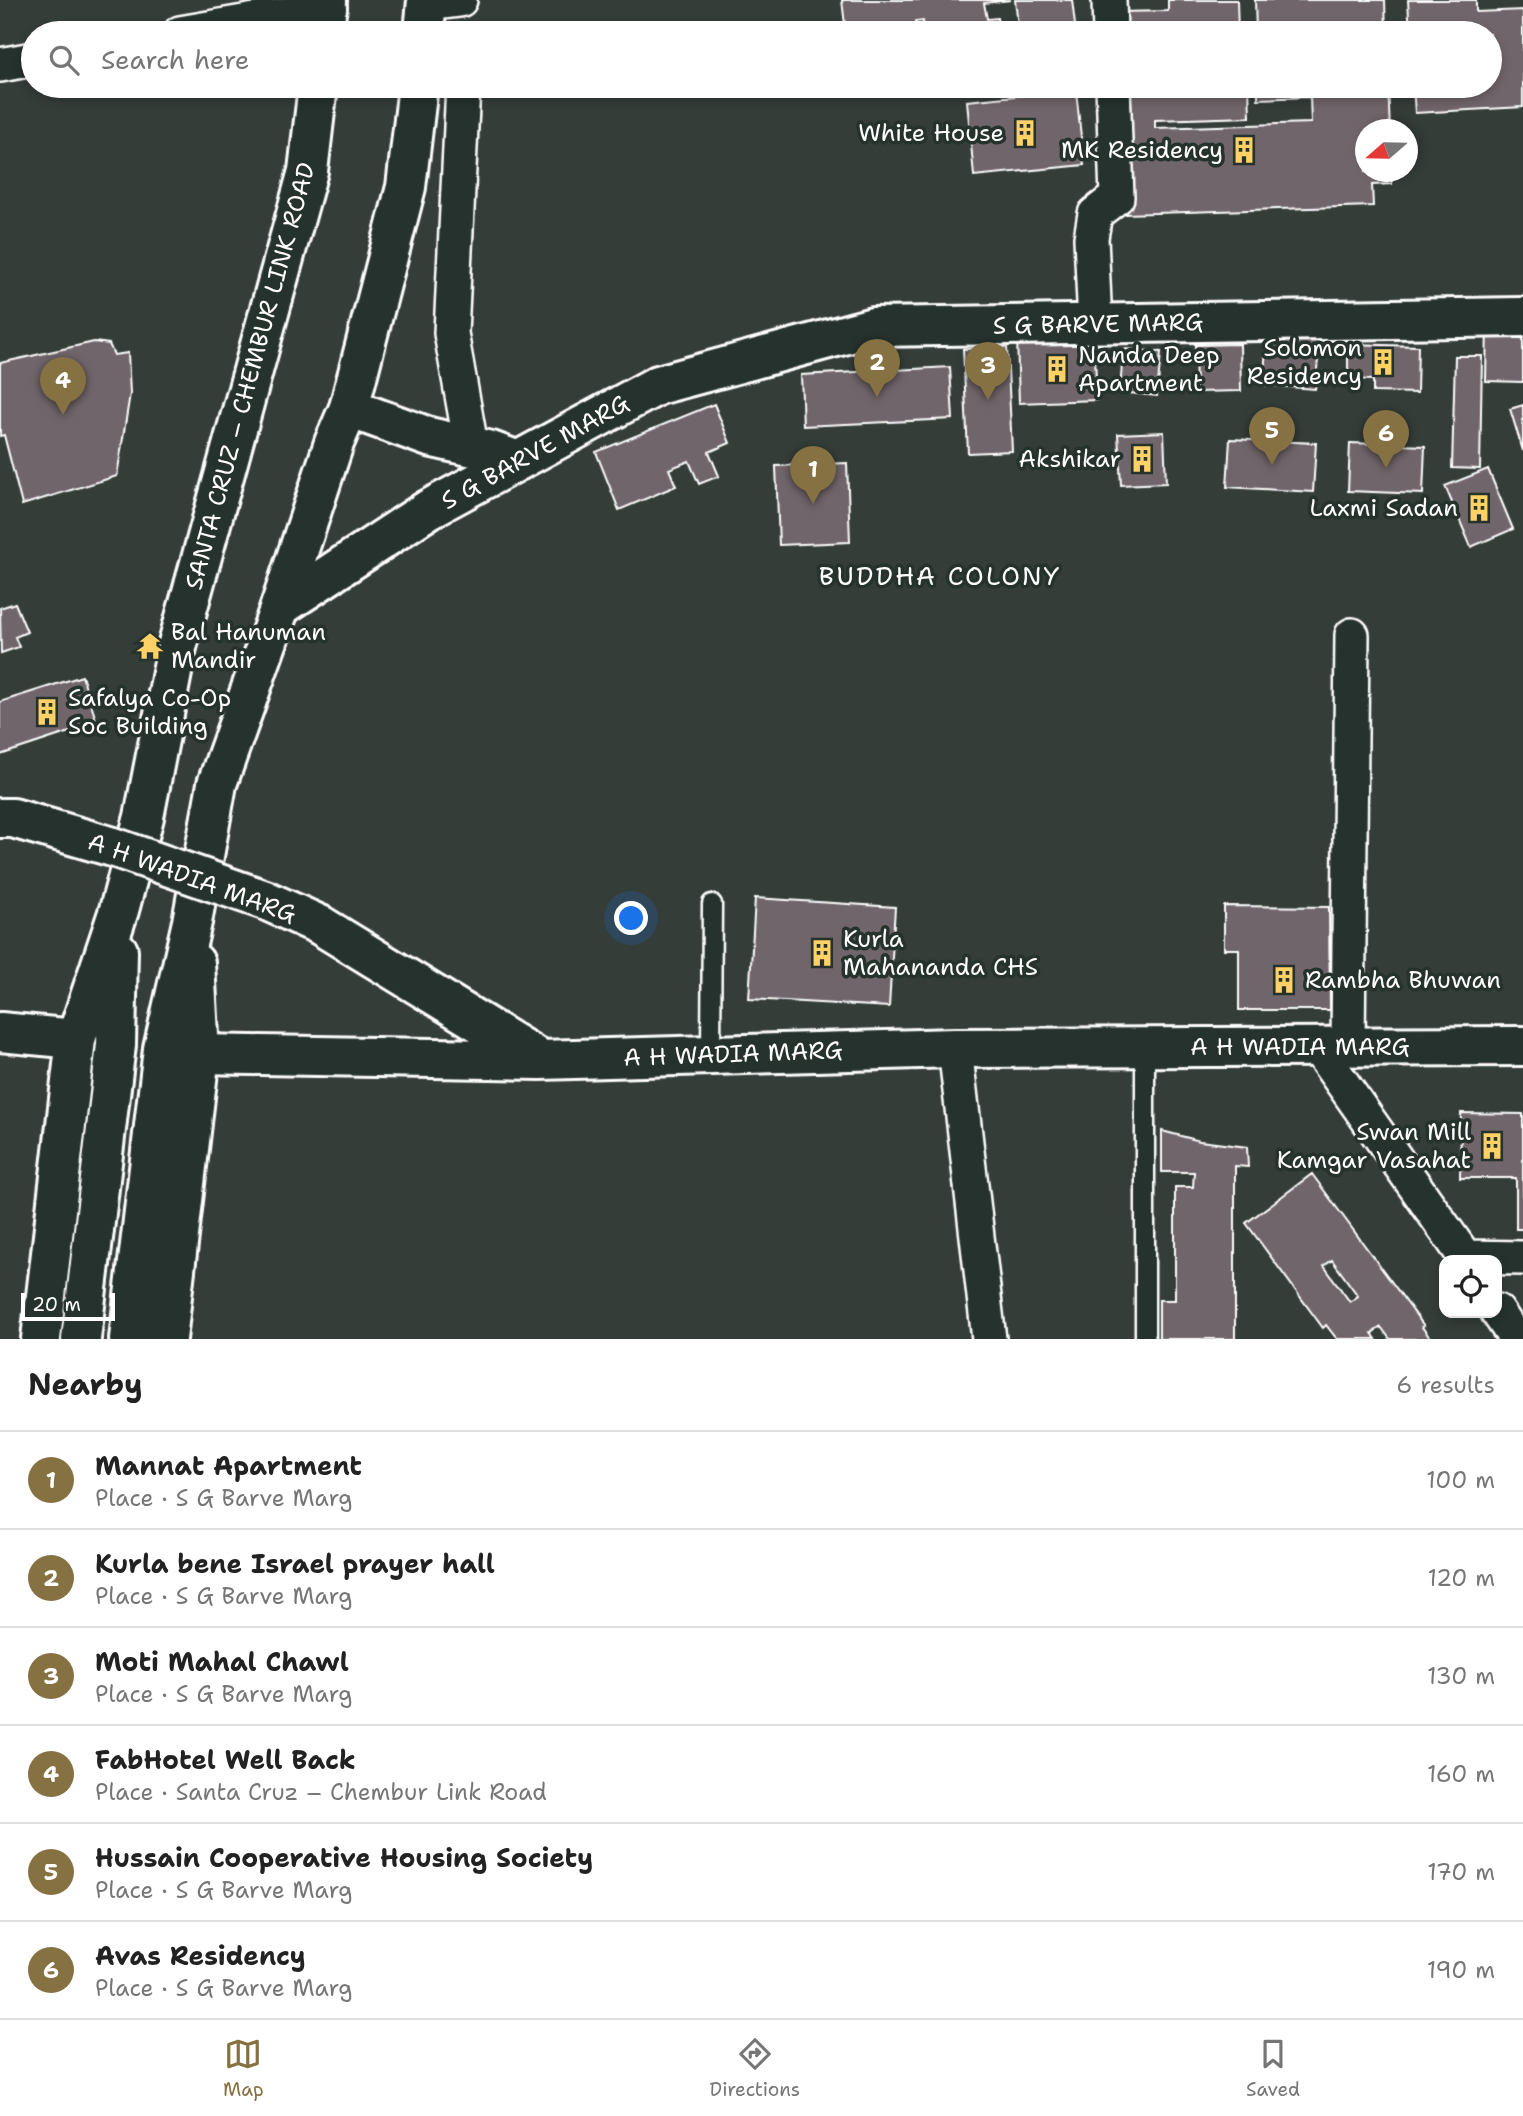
<!DOCTYPE html>
<meta charset="utf-8">
<style>
body{margin:0;font-family:"Shantell Sans",sans-serif;background:#f6f6f6;color:#222}
.controls{position:absolute;right:21px;bottom:21px;display:grid;overflow:hidden;border-radius:14px;box-shadow:0 4px 10px #0003}
.controls button{width:63px;height:63px;display:grid;place-items:center;padding:0;border:0;border-bottom:2px solid #e0e0e0;background:#fff;color:#222;font:35px sans-serif}
.compass{position:absolute;left:1355px;top:119px;width:63px;height:63px;border-radius:50%;background:#fff;box-shadow:0 4px 10px #0003;rotate:250deg}
.scale{position:absolute;left:21px;bottom:18px;width:94px;box-sizing:border-box;padding-left:7px;border:4px solid #fff;border-top:0;font-size:19px;line-height:24px;white-space:nowrap;color:#fff;-webkit-text-stroke:5px #26332d;paint-order:stroke}
.you{position:absolute;left:632px;top:919px;width:24px;height:24px;margin:-18px;border:5px solid #fff;border-radius:50%;background:#1a73e8;box-shadow:0 0 0 10px #1a73e833}
.badge{display:grid;place-items:center;width:46px;height:46px;border-radius:50%;background:#857141;color:#fff;font-size:23px;font-weight:700}
.pin{position:absolute;translate:-50% -58px;filter:drop-shadow(0 2px 4px #0008)}
.pin::after{content:'';position:absolute;top:37px;width:24px;height:21px;background:inherit;clip-path:polygon(0 0,100% 0,50% 100%)}
.list{margin:0;padding:0;list-style:none}
h2{display:flex;justify-content:space-between;align-items:center;height:91px;margin:0;padding:0 28px;font-size:30px}
h2 small{font-size:23px;font-weight:400;color:#767676}
.list li{display:grid;grid-template-columns:46px 1fr auto;gap:21px;align-items:center;box-sizing:border-box;height:98px;padding:0 28px;border-top:2px solid #e0e0e0}
.list b{display:block;font-size:26px;white-space:nowrap}
.list p{margin:0;font-size:23px;white-space:nowrap;color:#767676}
.list em{font-size:23px;font-style:normal;color:#767676}
.icon{flex:none;width:38px;height:38px;fill:none;stroke:currentColor;stroke-width:2;stroke-linecap:round;stroke-linejoin:round}
.map{position:relative;flex:none;width:1523px;height:1339px;overflow:hidden}
.search{position:absolute;background:#fff;box-shadow:0 4px 10px #0003;left:21px;right:21px;top:21px;height:77px;display:flex;align-items:center;gap:18px;box-sizing:border-box;padding:0 24px;border-radius:38px;color:#767676;font-size:26px}
.sheet{height:679px;background:#fff}
nav{display:flex;justify-content:space-around;align-items:center;box-sizing:border-box;height:98px;border-top:2px solid #e0e0e0;background:#fff;font-size:19px;color:#767676}
nav a{display:grid;justify-items:center;gap:4px}
nav .on{color:#857141}
.map>svg:first-child{display:block}
</style>
<div class="map">
<svg width="1523" height="1339" viewBox="0 0 1523 1339">
<rect width="100%" height="100%" fill="#353d39"/>
<filter id="ink" filterUnits="userSpaceOnUse"><feTurbulence type="fractalNoise" baseFrequency=".0143" numOctaves="2"/><feDisplacementMap in="SourceGraphic" scale="14" xChannelSelector="R" yChannelSelector="G"/><feConvolveMatrix kernelMatrix="1 2 1 2 8 2 1 2 1" color-interpolation-filters="sRGB"/></filter>
<g filter="url(#ink)">
<path fill="#6f656b" stroke="#fff" stroke-width="2" fill-rule="evenodd" d="M842,0H1011L984,3L987,19L997,18L999,33H924L923,21L915,22L917,33H846Z
M1015,0H1072L1076,33H1019Z
M1168,0H1237L1238,33H1118L1117,12L1168,11Z
M1255,0H1385L1386,33H1256Z
M1408,0H1476V12L1523,10V107L1415,113L1413,86H1490V33H1410Z
M1120,86H1249L1250,117L1155,120V128L1311,123L1310,97L1258,99V86H1388L1390,130H1366V172H1391L1392,184L1372,185L1373,206L1125,214Z
M1076,90L1084,165L974,176L967,101Z
M1487,321L1523,322V382L1486,381Z
M1094,335L1097,400L1019,403L1017,337Z
M1267,336L1320,340L1315,389L1263,385Z
M94,342L109,344L114,355L128,353L130,394L117,476L22,505L4,435L0,436V363Z
M1240,344L1241,391L1196,392L1195,345Z
M1348,344L1418,346L1417,393L1373,392V380L1348,379Z
M1007,347L1012,451L968,453L963,349Z
M1123,349L1161,352L1157,396L1120,392Z
M1455,356H1482L1480,469L1452,468Z
M950,367L953,419L803,426L801,375Z
M714,404L730,443L709,452L719,476L699,484L689,461L669,469L676,486L619,510L596,452Z
M1523,405V451L1510,409Z
M1164,432L1166,483L1121,485L1118,434Z
M1230,439L1316,443L1313,492L1227,487Z
M1350,443L1425,446L1423,494L1348,491Z
M847,463L850,542L779,545L776,466Z
M1488,469L1513,529L1471,547L1445,486Z
M15,603L27,632L15,637L19,647L1,653L0,608Z
M82,676L97,723L0,755V702Z
M755,898L895,907L889,1007L749,999Z
M1224,906L1329,907L1330,1010H1239V949H1224Z
M1461,1113L1523,1114V1229H1516V1178H1460Z
M1162,1131L1200,1141L1247,1147L1248,1167L1235,1166V1339H1159V1300H1175V1187H1193L1194,1172H1162Z
M1312,1174L1424,1326L1422,1327L1431,1339H1390L1381,1327L1372,1333L1376,1339H1337L1326,1325L1323,1328L1246,1223ZM1332,1260L1358,1296L1350,1302L1324,1266Z"/>
<g fill="none" stroke-linecap="round" stroke-linejoin="round">
<defs>
<path id="lane" d="M1145,1047V1339
M711,1055L712,904"/>
<path id="street" d="M1109,0L1110,33
M428,4L460,0
M180,33L302,12
M0,65L33,59
M463,86L451,333L471,446
M1095,324L1091,238L1095,214L1117,197L1113,86
M1348,1046L1352,635
M1317,1047L1467,1260
M955,1048L989,1339
M1465,1257L1523,1258
M1497,1311L1516,1339"/>
<path id="secondary" d="M302,0V12L327,8
M349,408L429,437L491,451L518,461
M280,607L429,509L658,385L873,327L1523,317
M0,818H13L113,847
M320,925L539,1059
M0,1032L76,1039
M200,1054L540,1060L955,1048L1523,1046"/>
<path id="highway" d="M324,33L327,0
M424,33L427,0
M41,1339L76,1039L119,910L144,817L177,647L308,171L318,86
M81,1339L116,1045L118,951
M129,1339L163,1049L192,922L217,784L280,607L334,443L349,408L406,187L418,86
M167,1339L200,1054L195,963"/>
</defs>
<use href="#lane" stroke="#fff" stroke-width="23"/>
<use href="#street" stroke="#fff" stroke-width="38"/>
<use href="#secondary" stroke="#fff" stroke-width="44"/>
<use href="#highway" stroke="#fff" stroke-width="44"/>
<use href="#lane" stroke="#26332d" stroke-width="18"/>
<use href="#street" stroke="#26332d" stroke-width="33"/>
<use href="#secondary" stroke="#26332d" stroke-width="38"/>
<use href="#highway" stroke="#26332d" stroke-width="38"/>
<defs>
<path id="secondary-bridge" d="M113,847L265,900L320,925"/>
</defs>
<use href="#secondary-bridge" stroke="#fff" stroke-width="44" stroke-linecap="butt"/>
<use href="#secondary-bridge" stroke="#26332d" stroke-width="38"/>
</g>
</g>
<defs>
<symbol id="building-bare" viewBox="-9 -9 18 18"><path d="M-4-6H4V6H1V3H-1V6H-4ZM-2.5-4.3h1.7v1.8h-1.7ZM.8-4.3h1.7v1.8H.8ZM-2.5-1h1.7V.8h-1.7ZM.8-1h1.7V.8H.8Z" fill="#ffd166" stroke="#26332d" stroke-width="2.5" paint-order="stroke"/></symbol>
<symbol id="temple-bare" viewBox="-9 -9 18 18"><path d="M0-6L5-2H3V0L6.5 2.5H4V6H1.5V3h-3V6H-4V2.5H-6.5L-3 0V-2H-5Z" fill="#ffd166" stroke="#26332d" stroke-width="2.5" paint-order="stroke"/></symbol>
</defs>
<g fill-rule="evenodd">
<use href="#building-bare" x="1006" y="114" width="38" height="38"/>
<use href="#building-bare" x="1225" y="131" width="38" height="38"/>
<use href="#building-bare" x="1364" y="343" width="38" height="38"/>
<use href="#building-bare" x="1038" y="350" width="38" height="38"/>
<use href="#building-bare" x="1123" y="440" width="38" height="38"/>
<use href="#building-bare" x="1460" y="489" width="38" height="38"/>
<use href="#temple-bare" x="131" y="627" width="38" height="38"/>
<use href="#building-bare" x="28" y="693" width="38" height="38"/>
<use href="#building-bare" x="803" y="934" width="38" height="38"/>
<use href="#building-bare" x="1265" y="961" width="38" height="38"/>
<use href="#building-bare" x="1473" y="1127" width="38" height="38"/>
</g>
<g text-anchor="middle" stroke-width="7" stroke-linejoin="round" paint-order="stroke">
<g font-size="24" fill="#fff" stroke="#26332d" text-anchor="end">
<text x="1004" y="141">White House</text>
<text x="1223" y="158">MK Residency</text>
<text x="1362" y="356">Solomon<tspan x="1362" dy="28">Residency</tspan></text>
<text x="1078" y="363" text-anchor="start">Nanda Deep<tspan x="1078" dy="28">Apartment</tspan></text>
<text x="1121" y="467">Akshikar</text>
<text x="1458" y="516">Laxmi Sadan</text>
<text x="171" y="640" text-anchor="start">Bal Hanuman<tspan x="171" dy="28">Mandir</tspan></text>
<text x="68" y="706" text-anchor="start">Safalya Co-Op<tspan x="68" dy="28">Soc Building</tspan></text>
<text x="843" y="947" text-anchor="start">Kurla<tspan x="843" dy="28">Mahananda CHS</tspan></text>
<text x="1305" y="988" text-anchor="start">Rambha Bhuwan</text>
<text x="1471" y="1140">Swan Mill<tspan x="1471" dy="28">Kamgar Vasahat</tspan></text>
</g>
<g font-size="24" fill="#fff" stroke="#26332d">
<text transform="translate(1098 324) rotate(-1)" y="8">S G BARVE MARG</text>
<text transform="translate(250 376) rotate(-75)" y="8">SANTA CRUZ – CHEMBUR LINK ROAD</text>
<text transform="translate(535 452) rotate(-29)" y="8">S G BARVE MARG</text>
<text transform="translate(192 878) rotate(20)" y="8">A H WADIA MARG</text>
<text x="1300" y="1055">A H WADIA MARG</text>
<text transform="translate(733 1054) rotate(-2)" y="8">A H WADIA MARG</text>
</g>
<g font-size="26" letter-spacing="2" fill="#fff" stroke="#26332d">
<text x="940" y="585">BUDDHA COLONY</text>
</g>
</g>
</svg>
<div class="controls">
<button><svg class="icon" aria-label="locate" viewBox="0 0 24 24"><circle cx="12" cy="12" r="6"/><path d="M12 2v4M12 18v4M2 12h4M18 12h4"/></svg></button>
</div>
<svg class="compass" viewBox="-18 -18 36 36"><path d="M0-13l5 13h-10z" fill="#e53935"/><path d="M0 13l5-13h-10z" fill="#767676"/></svg>
<div class="scale">20 m</div>
<div class="you"></div>
<div class="pin badge" style="left:813px;top:504px">1</div>
<div class="pin badge" style="left:877px;top:397px">2</div>
<div class="pin badge" style="left:988px;top:400px">3</div>
<div class="pin badge" style="left:63px;top:415px">4</div>
<div class="pin badge" style="left:1272px;top:465px">5</div>
<div class="pin badge" style="left:1386px;top:468px">6</div>
<div class="search"><svg class="icon" aria-label="search" viewBox="0 0 24 24"><circle cx="10" cy="10" r="6"/><path d="M15 15l6 6"/></svg>Search here</div>
</div>
<section class="sheet">
<h2>Nearby<small>6 results</small></h2>
<ul class="list">
<li><span class="badge">1</span><div><b>Mannat Apartment</b><p>Place · S G Barve Marg</p></div><em>100 m</em></li>
<li><span class="badge">2</span><div><b>Kurla bene Israel prayer hall</b><p>Place · S G Barve Marg</p></div><em>120 m</em></li>
<li><span class="badge">3</span><div><b>Moti Mahal Chawl</b><p>Place · S G Barve Marg</p></div><em>130 m</em></li>
<li><span class="badge">4</span><div><b>FabHotel Well Back</b><p>Place · Santa Cruz – Chembur Link Road</p></div><em>160 m</em></li>
<li><span class="badge">5</span><div><b>Hussain Cooperative Housing Society</b><p>Place · S G Barve Marg</p></div><em>170 m</em></li>
<li><span class="badge">6</span><div><b>Avas Residency</b><p>Place · S G Barve Marg</p></div><em>190 m</em></li>
</ul>
</section>
<nav>
<a class="on"><svg class="icon" aria-label="map" viewBox="0 0 24 24"><path d="M3 6l6-2 6 2 6-2v14l-6 2-6-2-6 2zM9 4v14M15 6v14"/></svg>Map</a>
<a><svg class="icon" aria-label="directions" viewBox="0 0 24 24"><path d="M12 3l9 9-9 9-9-9zM9 14v-3h6M13 9l2 2-2 2"/></svg>Directions</a>
<a><svg class="icon" aria-label="saved" viewBox="0 0 24 24"><path d="M7 4h10v16l-5-4-5 4z"/></svg>Saved</a>
</nav>
